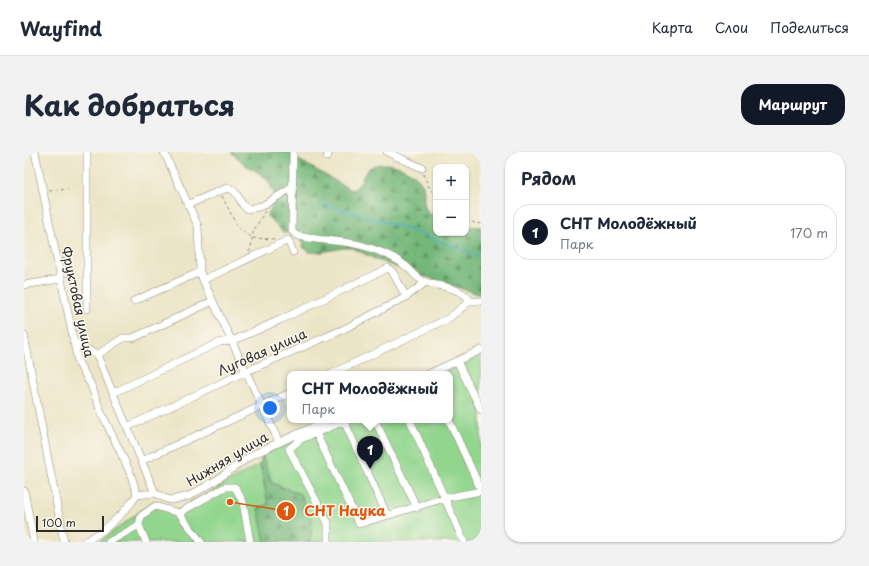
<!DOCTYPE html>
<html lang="ru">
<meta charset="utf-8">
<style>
body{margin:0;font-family:"Playpen Sans",sans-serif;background:#f2f2f3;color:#1f2937}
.controls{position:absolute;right:12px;top:12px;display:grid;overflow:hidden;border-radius:8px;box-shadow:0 1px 3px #0004}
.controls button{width:36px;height:36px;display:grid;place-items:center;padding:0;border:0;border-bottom:1px solid #e0e1e3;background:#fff;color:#1f2937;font:20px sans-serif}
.scale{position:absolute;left:12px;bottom:10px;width:68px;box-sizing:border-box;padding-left:4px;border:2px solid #2b2b2b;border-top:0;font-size:11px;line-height:14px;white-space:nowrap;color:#2b2b2b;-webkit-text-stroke:3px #fbf7ec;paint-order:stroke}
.you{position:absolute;left:246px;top:256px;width:14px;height:14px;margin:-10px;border:3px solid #fff;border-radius:50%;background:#1a73e8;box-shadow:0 0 0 6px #1a73e833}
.badge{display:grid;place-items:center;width:26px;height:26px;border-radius:50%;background:#111827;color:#fff;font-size:13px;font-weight:700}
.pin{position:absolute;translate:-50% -33px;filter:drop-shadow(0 1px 2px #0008)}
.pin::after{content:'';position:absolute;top:21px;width:14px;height:12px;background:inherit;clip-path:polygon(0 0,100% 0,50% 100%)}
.popup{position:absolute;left:263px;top:219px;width:166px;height:52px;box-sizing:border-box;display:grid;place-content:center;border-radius:8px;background:#fff;filter:drop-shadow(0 1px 3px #0005);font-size:13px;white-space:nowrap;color:#747a83}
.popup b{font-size:15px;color:#1f2937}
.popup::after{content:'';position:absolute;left:50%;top:100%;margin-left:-8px;border:8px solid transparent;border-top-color:#fff}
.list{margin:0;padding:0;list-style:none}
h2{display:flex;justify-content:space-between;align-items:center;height:52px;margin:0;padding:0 16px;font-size:17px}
h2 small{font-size:13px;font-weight:400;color:#747a83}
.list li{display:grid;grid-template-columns:26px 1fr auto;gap:12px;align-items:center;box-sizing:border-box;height:56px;margin:0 8px 8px;padding:0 8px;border:1px solid #e0e1e3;border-radius:16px}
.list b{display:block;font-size:15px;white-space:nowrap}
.list p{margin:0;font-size:13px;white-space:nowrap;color:#747a83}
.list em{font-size:13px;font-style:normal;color:#747a83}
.map{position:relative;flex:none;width:457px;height:390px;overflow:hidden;border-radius:16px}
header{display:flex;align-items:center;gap:24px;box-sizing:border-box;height:56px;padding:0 20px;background:#fff;border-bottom:1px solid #e0e1e3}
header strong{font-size:19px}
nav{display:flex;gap:22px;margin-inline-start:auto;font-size:14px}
.intro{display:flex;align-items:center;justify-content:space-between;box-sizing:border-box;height:96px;padding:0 24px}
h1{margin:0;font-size:28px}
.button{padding:10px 18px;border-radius:16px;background:#111827;color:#fff;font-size:14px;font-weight:700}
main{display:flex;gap:24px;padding:0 24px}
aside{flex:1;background:#fff;border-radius:16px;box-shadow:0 1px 3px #0004}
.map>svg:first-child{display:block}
</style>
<header>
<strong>Wayfind</strong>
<nav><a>Карта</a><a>Слои</a><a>Поделиться</a></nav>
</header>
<div class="intro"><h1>Как добраться</h1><a class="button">Маршрут</a></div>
<main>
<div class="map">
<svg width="457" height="390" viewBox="0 0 457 390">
<defs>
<pattern id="forest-firs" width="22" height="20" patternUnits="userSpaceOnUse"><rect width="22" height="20" fill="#75b779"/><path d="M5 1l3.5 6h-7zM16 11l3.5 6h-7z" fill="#609563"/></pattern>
</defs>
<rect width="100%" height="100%" fill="#fbf7ec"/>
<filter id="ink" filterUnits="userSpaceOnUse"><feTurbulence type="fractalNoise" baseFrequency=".025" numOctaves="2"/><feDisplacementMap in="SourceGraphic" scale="8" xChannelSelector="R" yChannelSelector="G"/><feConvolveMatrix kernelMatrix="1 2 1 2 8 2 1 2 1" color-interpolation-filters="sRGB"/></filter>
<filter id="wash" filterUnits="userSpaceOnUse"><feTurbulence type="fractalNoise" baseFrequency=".012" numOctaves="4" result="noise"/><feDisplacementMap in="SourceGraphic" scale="16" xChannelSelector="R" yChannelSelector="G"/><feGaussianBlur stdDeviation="0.9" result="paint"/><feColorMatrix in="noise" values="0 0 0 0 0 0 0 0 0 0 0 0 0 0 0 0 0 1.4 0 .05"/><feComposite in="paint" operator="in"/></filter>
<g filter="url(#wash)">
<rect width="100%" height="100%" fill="#ebe5c7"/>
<path fill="#92d68e" stroke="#5e805c" d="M457,201V390H286L288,369L276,342L248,331L238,303L318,268H426V222H420Z
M236,312L244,352L234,356L241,390H75L130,349L153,359Z"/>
<path fill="url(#forest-firs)" stroke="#507152" d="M207,0H267L273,7L327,38C337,37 338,20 347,15C362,6 391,18 399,33C402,47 395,58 412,65V81H442V74L457,75V143L355,109L329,96H320L297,100H286L279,95L277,82L272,79L265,81L259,80L243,64L250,50V41L246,32L240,24L223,14Z
M238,303L248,331L276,342L288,369L286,390H241L234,356L244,352L236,312Z"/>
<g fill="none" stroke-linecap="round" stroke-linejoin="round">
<path stroke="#43adc2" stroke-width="1.5" d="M296,51L384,77L457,105"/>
</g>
</g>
<g filter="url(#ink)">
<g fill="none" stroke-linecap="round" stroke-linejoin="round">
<defs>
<path id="minor" d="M11,0L54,210L67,233L77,260L96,299L107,323L113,343
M63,0V157
M140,0L174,74L176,120L179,128L255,290
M269,0L268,79C270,81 272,84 275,84C295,89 316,88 336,93C351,97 371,105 383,115C390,121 392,127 402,130C416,135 438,135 446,149H457
M363,0L398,16
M303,5L305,0
M165,52L203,36C216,38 214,51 223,57L238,54L269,35
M179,128L264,88L269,100
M0,133L36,127
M110,149L176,120
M0,183L40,390
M49,189L73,203L131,341
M73,203L99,186H109L189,149
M433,209L457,258
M307,222L425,166L446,149
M404,222L457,198
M89,241L196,190L208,189L256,168L364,116L368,119L382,145L402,130
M351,268L393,356
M386,268L440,390
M425,268L457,338
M320,269L363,363
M103,275L223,219L318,178L382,145
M292,281L335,372L421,346L457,339
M119,308L266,241
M0,339L10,390
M113,343L131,341L140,346L147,348L165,344L188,331L228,303L304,268
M155,361L177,390
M115,373L122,390
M60,390C80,380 100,362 113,343
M85,390L115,373L117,364L131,354L155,361L201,335H211L219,350L226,390
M304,390V371L265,297L277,287L323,268"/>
</defs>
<use href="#minor" stroke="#8b8879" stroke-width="8"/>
<path stroke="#8b8879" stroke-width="1" stroke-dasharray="3 3" stroke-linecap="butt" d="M399,22L405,35L412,45
M25,39L44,37
M198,44L214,76L229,86L252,87
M442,69L457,72
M37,100L46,106
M225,100L227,96L229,80L241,59
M38,107L45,106
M42,125L45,124"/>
<use href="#minor" stroke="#fff" stroke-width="7"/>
</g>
</g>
<g text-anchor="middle" stroke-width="3" stroke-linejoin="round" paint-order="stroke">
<g font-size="13" fill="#2b2b2b" stroke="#fbf7ec">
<text transform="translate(54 150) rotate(78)" y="5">Фруктовая улица</text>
<text transform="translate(238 200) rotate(-24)" y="5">Луговая улица</text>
<text transform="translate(203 307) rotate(-31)" y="5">Нижняя улица</text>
</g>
</g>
<path fill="none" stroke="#df570e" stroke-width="1.5" d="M206 350L262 359"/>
<g fill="#df570e" stroke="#fbf7ec" stroke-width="1.5">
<circle cx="206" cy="350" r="4"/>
<circle cx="262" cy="359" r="10"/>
</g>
<g font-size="12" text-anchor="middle" font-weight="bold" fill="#fff">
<text x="262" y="364">1</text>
</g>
<g font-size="14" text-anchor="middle" font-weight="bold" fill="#df570e" stroke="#fbf7ec" stroke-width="3" stroke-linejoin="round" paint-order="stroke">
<text x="321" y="364">СНТ Наука</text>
</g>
</svg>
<div class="controls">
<button>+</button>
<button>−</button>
</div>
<div class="scale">100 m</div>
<div class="you"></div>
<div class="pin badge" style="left:346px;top:317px">1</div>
<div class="popup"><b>СНТ Молодёжный</b>Парк</div>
</div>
<aside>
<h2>Рядом<small></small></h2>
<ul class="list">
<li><span class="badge">1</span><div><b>СНТ Молодёжный</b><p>Парк</p></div><em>170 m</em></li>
</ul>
</aside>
</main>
